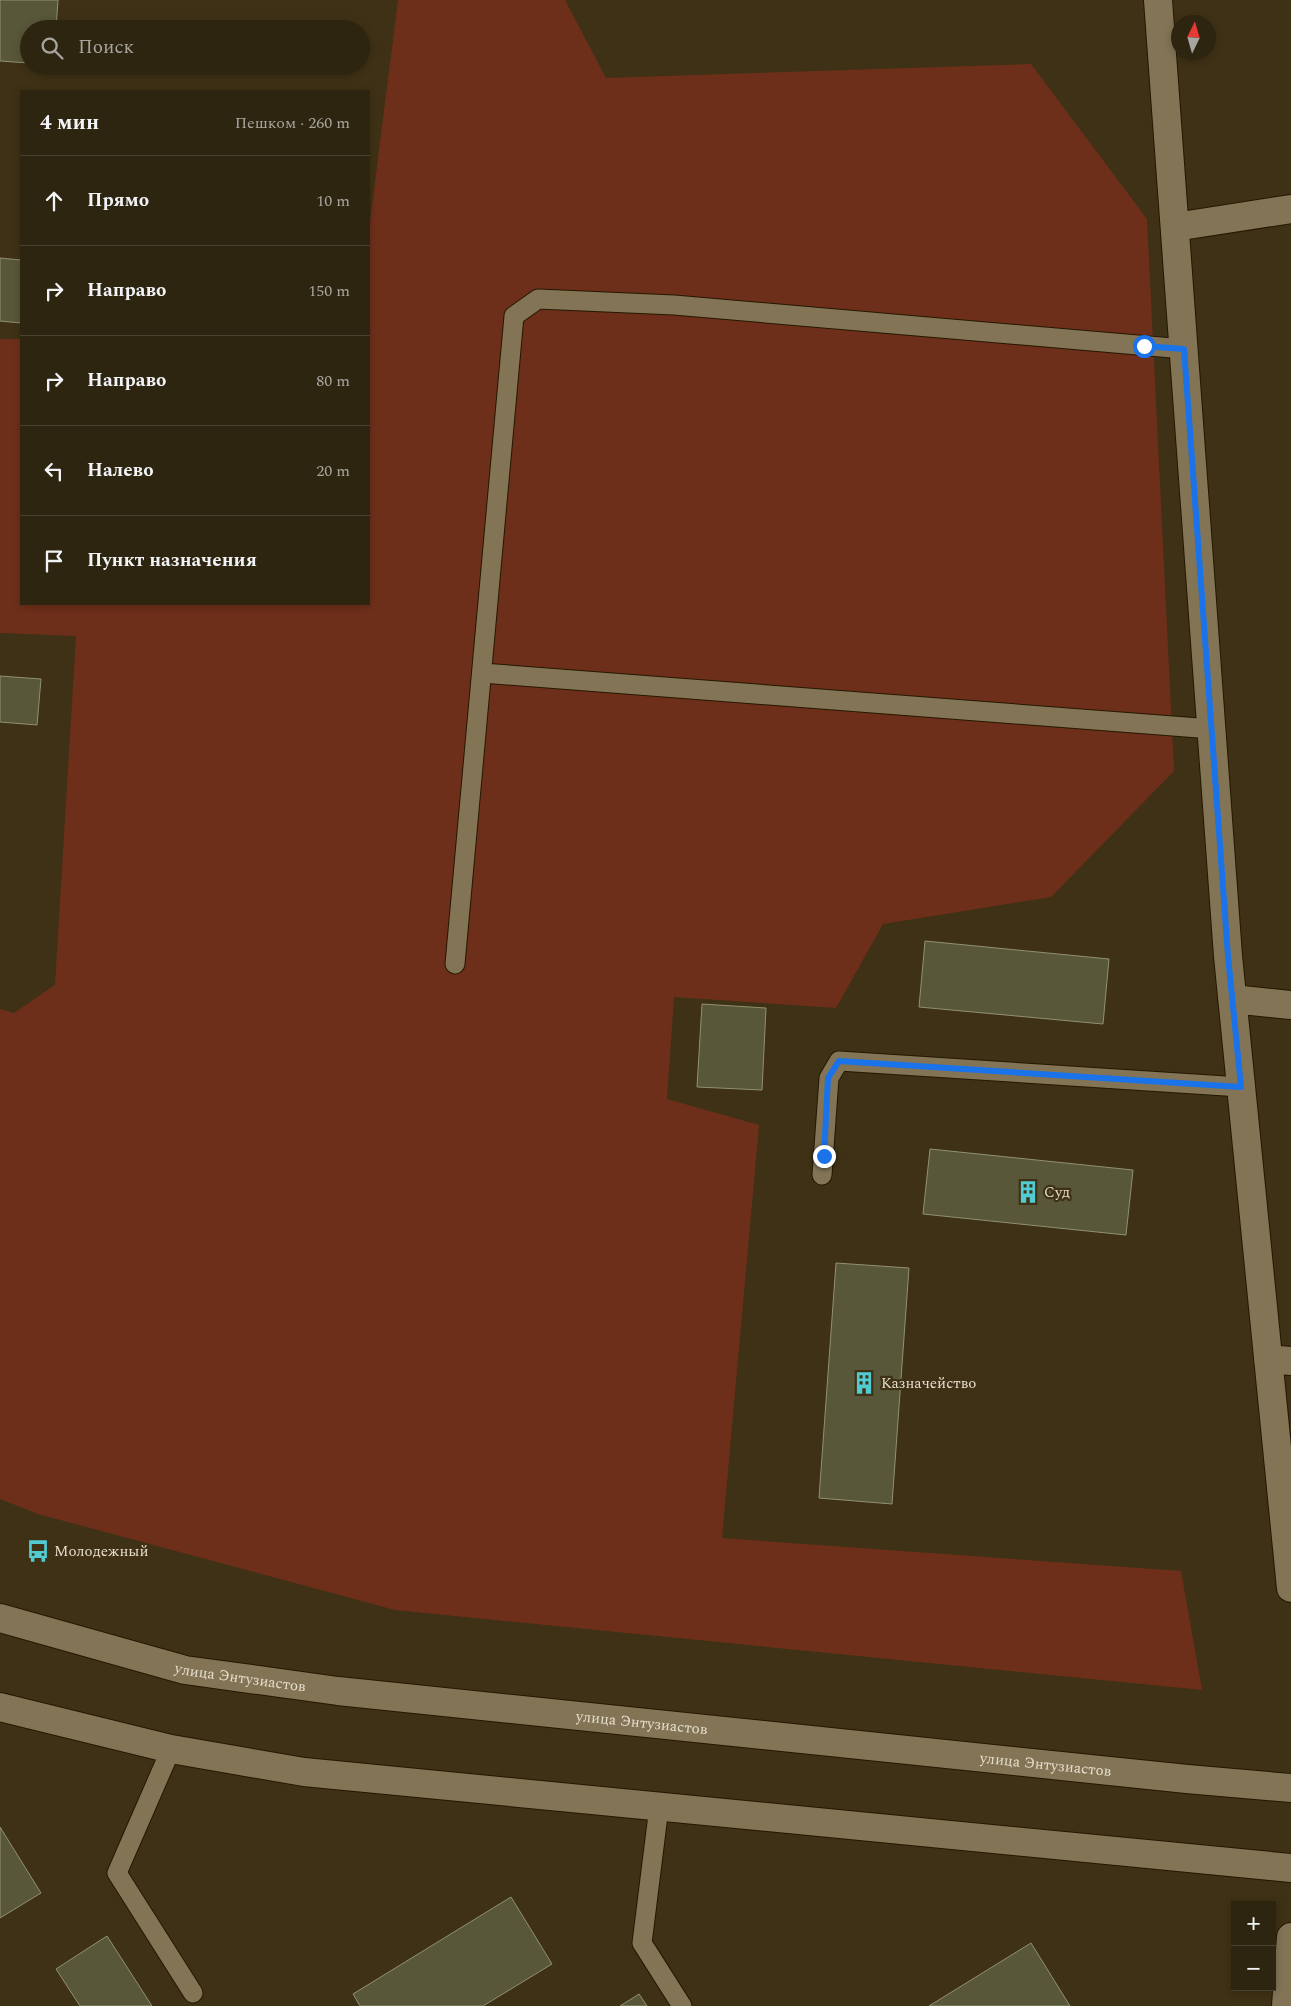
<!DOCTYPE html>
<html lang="ru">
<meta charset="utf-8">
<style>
body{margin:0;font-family:Spectral,serif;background:#3a311e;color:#f1f3f6}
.controls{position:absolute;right:15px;bottom:15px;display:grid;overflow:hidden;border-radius:0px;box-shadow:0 2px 8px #0003}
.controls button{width:45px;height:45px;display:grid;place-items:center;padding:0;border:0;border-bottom:1px solid #494230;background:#2e2510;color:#f1f3f6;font:25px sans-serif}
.compass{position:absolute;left:1171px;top:15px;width:45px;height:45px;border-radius:50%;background:#2e2510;box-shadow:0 2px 8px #0003;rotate:5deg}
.stop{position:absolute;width:15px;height:15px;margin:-11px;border:4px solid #1a73e8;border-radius:50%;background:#fff}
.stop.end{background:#1a73e8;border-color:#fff;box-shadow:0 1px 5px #0008}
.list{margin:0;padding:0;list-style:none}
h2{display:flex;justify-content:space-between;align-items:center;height:65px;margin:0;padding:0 20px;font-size:21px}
h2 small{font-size:16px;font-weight:400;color:#a7a59f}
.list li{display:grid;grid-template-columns:32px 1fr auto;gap:15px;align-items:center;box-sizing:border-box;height:90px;padding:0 20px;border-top:1px solid #494230}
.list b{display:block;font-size:19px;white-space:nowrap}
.list em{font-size:16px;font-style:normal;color:#a7a59f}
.icon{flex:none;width:28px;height:28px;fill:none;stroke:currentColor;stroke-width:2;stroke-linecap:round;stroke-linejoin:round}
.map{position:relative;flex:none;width:1291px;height:2006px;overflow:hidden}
.search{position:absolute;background:#2e2510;box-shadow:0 2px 8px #0003;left:20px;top:20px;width:350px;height:55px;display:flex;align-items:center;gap:12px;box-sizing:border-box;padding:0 18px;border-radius:28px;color:#a7a59f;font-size:19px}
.panel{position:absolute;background:#2e2510;box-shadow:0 2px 8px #0003;left:20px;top:90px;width:350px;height:515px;border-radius:0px}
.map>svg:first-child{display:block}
</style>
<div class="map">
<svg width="1291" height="2006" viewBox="0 0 1291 2006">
<rect width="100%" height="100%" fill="#3e3115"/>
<path fill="#6e2f1a" d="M398,0H565L606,78L1031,64L1147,219L1174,771L1051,897L883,924L836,1008L674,997L667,1099L759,1125L722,1538L1181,1571L1202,1690L395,1610L38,1514L0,1499V1009L14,1013L55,985L76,636L0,633V339H21V604H369V230Z"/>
<path fill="#585739" stroke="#919170" d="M0,0H58L56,29H29V63L0,61Z
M0,258L21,260V323L0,321Z
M0,676L41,679L37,725L0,722Z
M925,941L1109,959L1103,1024L919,1007Z
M702,1004L766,1008L762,1090L697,1087Z
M930,1149L1133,1170L1126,1235L923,1214Z
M836,1263L909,1268L892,1504L819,1498Z
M0,1827L41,1893L0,1918Z
M511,1897L552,1964L483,2006H360L353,1994Z
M107,1936L152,2006H80L56,1969Z
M1031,1943L1070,2006H929Z
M639,1994L647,2006H620Z"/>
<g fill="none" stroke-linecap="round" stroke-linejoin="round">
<defs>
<path id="service" d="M482,673L1212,729
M455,964L514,316L538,299L674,305L1184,349
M822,1175L829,1078L839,1061L1241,1087
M171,1749L117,1873L193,1993
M659,1807L642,1943L682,2006"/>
<path id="minor" d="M1158,0L1228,956L1291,1588
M1175,227L1291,209
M1232,999L1291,1005
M1268,1359L1291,1361"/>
<g id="tertiary">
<path id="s1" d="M0,1618L185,1670L338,1691L1187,1779L1291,1788"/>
<path d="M0,1707L171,1749L304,1772L1291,1868"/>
<path d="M1286,2006L1291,1937"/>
</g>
</defs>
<use href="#service" stroke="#241800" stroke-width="21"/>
<use href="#minor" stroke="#241800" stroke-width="30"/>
<use href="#tertiary" stroke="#241800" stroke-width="30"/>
<use href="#service" stroke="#837456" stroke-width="19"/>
<use href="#minor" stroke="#837456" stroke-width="28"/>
<use href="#tertiary" stroke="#837456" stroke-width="28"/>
</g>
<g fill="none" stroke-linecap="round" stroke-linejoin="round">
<path stroke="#1a73e8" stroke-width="6" d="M824,1156L828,1078L839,1061L1241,1087L1228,956L1184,349L1144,346"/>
</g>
<defs>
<symbol id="building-bare" viewBox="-9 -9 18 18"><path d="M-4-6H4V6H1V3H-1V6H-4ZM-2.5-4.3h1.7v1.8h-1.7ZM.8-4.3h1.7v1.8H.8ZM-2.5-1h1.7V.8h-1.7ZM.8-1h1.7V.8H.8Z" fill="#51ccd2" stroke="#3e3115" stroke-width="2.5" paint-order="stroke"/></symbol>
<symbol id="bus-bare" viewBox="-9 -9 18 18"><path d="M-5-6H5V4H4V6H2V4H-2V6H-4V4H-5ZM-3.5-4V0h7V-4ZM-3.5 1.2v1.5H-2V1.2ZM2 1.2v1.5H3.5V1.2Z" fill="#51ccd2" stroke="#3e3115" stroke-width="2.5" paint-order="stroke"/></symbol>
</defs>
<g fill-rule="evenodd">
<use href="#building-bare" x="1012" y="1176" width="32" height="32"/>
<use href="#building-bare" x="848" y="1367" width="32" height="32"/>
<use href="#bus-bare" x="22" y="1535" width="32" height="32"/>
</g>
<g text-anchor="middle" stroke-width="4.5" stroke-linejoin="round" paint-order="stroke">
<g font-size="15" fill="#e6dece" stroke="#3e3115" text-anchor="start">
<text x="1044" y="1197">Суд</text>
<text x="881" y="1388">Казначейство</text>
<text x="54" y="1556">Молодежный</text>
</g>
<g font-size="15" fill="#e6dece" stroke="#3e3115">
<text dy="5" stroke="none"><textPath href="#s1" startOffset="248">улица Энтузиастов</textPath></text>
<text dy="5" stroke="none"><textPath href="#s1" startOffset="652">улица Энтузиастов</textPath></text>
<text dy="5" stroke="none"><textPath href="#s1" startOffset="1058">улица Энтузиастов</textPath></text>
</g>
</g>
</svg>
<div class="controls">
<button>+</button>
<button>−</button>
</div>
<svg class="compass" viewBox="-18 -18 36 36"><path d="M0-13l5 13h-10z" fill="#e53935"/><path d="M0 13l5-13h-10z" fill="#a7a59f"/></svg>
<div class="stop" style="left:1144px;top:346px"></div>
<div class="stop end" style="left:824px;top:1156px"></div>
<div class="search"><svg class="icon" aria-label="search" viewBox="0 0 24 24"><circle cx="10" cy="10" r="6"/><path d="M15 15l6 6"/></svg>Поиск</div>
<section class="panel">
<h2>4 мин<small>Пешком · 260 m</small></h2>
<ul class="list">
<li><svg class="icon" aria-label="ahead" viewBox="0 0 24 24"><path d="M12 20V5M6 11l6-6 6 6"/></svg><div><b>Прямо</b></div><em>10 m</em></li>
<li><svg class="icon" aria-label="right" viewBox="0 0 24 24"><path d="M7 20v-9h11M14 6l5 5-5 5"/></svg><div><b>Направо</b></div><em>150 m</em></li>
<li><svg class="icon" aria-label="right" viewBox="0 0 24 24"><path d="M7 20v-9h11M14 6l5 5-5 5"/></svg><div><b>Направо</b></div><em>80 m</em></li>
<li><svg class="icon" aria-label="left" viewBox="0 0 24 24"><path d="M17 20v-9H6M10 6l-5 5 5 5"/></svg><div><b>Налево</b></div><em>20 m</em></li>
<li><svg class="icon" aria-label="arrive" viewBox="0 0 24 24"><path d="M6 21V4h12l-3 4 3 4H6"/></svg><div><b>Пункт назначения</b></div></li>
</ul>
</section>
</div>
